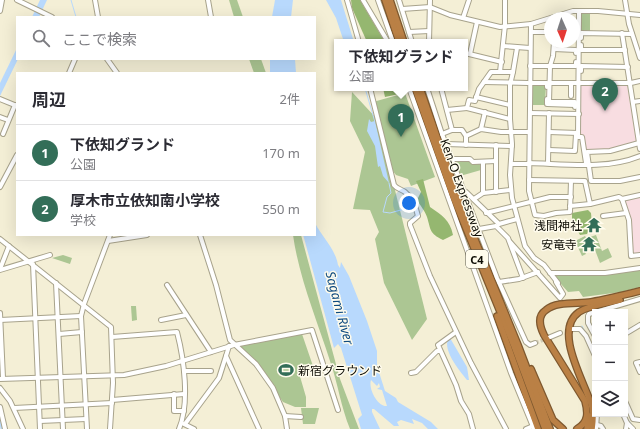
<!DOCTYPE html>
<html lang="ja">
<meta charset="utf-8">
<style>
:root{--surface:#fff;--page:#f7f7f7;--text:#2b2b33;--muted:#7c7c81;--line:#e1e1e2;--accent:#336e58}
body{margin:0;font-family:"Noto Sans","Noto Sans JP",sans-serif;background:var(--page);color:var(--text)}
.controls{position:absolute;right:12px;bottom:12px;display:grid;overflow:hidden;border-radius:0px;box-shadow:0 4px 16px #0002}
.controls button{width:36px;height:36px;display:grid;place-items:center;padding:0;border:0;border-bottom:1px solid var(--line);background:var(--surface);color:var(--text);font:20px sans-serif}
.compass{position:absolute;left:544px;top:12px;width:36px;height:36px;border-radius:50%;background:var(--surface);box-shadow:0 4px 16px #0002;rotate:177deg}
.you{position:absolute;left:409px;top:203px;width:14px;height:14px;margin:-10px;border:3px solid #fff;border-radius:50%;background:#1a73e8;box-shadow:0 0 0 6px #1a73e833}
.badge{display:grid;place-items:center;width:26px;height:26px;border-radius:50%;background:var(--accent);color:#fff;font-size:13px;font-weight:700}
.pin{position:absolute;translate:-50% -33px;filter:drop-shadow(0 1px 2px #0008)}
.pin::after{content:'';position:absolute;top:21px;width:14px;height:12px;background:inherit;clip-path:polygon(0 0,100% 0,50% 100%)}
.popup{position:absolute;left:334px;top:39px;width:134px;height:52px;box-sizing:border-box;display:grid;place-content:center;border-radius:0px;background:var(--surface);filter:drop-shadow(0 1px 3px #0005);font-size:13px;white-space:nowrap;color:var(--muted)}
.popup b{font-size:15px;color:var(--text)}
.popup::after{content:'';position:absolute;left:50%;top:100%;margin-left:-8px;border:8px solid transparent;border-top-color:var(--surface)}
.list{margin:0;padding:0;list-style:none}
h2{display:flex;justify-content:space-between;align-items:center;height:52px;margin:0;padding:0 16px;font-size:17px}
h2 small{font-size:13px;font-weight:400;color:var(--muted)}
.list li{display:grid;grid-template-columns:26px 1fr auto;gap:12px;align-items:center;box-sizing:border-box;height:56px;padding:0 16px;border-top:1px solid var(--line)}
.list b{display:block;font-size:15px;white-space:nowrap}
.list p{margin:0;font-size:13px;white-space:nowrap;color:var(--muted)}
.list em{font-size:13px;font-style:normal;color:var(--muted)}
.icon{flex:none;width:22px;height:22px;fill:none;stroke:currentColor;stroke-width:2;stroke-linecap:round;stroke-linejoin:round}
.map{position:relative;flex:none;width:640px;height:429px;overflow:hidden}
.search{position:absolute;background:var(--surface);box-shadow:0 4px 16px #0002;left:16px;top:16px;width:300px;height:44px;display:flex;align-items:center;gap:10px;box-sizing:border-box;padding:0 14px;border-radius:0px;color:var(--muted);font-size:15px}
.panel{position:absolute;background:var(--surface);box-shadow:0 4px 16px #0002;left:16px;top:72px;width:300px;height:164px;border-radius:0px}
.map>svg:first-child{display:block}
</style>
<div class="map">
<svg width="640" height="429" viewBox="0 0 640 429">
<rect width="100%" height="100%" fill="#f4efd6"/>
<!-- education -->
<g fill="#f8dde1">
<polygon points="627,85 636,141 635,143 612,149 586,150 579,135 579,86"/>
<polygon points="640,196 640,254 632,255 633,244 631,220 624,201"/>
</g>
<!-- green -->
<g fill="#acc693">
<polygon points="229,0 237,0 243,17 234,17"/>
<rect x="580" y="13" width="10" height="19"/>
<polygon points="249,59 261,59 266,73 254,73"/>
<polygon points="533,84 546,84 545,105 532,105"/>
<polygon points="352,92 377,119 373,102 405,93 435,177 411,186 408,179 396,175 389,166 427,319 412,340 384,283 375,239 379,232 370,210 353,209 365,152 350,121"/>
<polygon points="469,160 481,163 481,170 460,176 454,160"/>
<path d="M293,235h8l39,144 19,50h-9c-9,-22 -12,-45 -20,-68 -13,-41 -31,-83 -37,-126z"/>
<polygon points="596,235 602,251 608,248 612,257 600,263 590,237"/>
<polygon points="585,236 587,239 584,241 583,249 586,254 582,256 575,241"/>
<polygon points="63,255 72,258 70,264 52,258"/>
<polygon points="640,269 640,287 621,292 583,297 579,291 568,292 553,275 554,274 602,274"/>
<polygon points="131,306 136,306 137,320 132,321"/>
<polygon points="302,334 314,369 299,373 306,397 306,407 295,407 283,402 254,360 238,346"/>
<polygon points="301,408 319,408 315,424 303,424"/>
</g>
<!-- forest -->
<g fill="#95b770">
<polygon points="351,0 360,0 385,42 367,42 352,8"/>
<polygon points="383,88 394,88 399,94 385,97"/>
<path d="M423,179l7,28c12,8 20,13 23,28l-10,5c-14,-7 -12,-10 -16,-23 -2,-6 -7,-12 -10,-17l4,-8 -5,-11z"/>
<path d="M588,210l3,3c1,8 0,14 -4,21l-7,1 -8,-14v-8z"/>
</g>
<!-- water -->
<g fill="#b8d9fd" fill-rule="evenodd">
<polygon points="40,0 47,0 39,17 32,17"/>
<polygon points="275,0 293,0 291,17 272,17"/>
<polygon points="326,0 341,0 354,42 344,42 336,18"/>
<polygon points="17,48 18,59 0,96 0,83"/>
<polygon points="270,59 295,59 296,73 270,73"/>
<polygon points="369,119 371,122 375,121 389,183 383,176 380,166 378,167 375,146 367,131"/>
<path d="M315,223c7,14 20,25 23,42l2,3 1,-6 8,14 18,45 10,30v15l8,25 11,7 2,4 33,20 7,7h-10l-6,-6 -10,-4 2,5 -13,-4 -4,2 2,4h-5l-20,-17h-2v3l8,17h-19l-3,-10 4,-4 -21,-67 -3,-4 -4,4 -30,-110 -1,-3h12zM371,380l6,6 2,-3 1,4 -3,2 5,1 5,16c-9,1 -19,-17 -16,-26z"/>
<path d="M450,338l17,29 2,13h-2c-8,-10 -24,-29 -19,-41z"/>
</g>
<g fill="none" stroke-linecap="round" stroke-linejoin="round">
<!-- stream -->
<g stroke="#b8d9fd" stroke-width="1">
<polyline points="71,0 76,17"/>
<polyline points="365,88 375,122"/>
<polyline points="389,183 391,193 387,197 383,212 390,213 408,208"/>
<polyline points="479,208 496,223"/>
<polyline points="510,239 560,295"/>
<polyline points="205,258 208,267"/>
<polyline points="582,326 595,351"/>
<polyline points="625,415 632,425"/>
</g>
<!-- river -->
<polyline stroke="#b8d9fd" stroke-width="4.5" points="0,416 3,429"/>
<!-- minor-tunnel -->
<polyline stroke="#d2cdb7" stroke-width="4" stroke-dasharray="4 2" stroke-linecap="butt" points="535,343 548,338"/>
<!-- minor casing -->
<g stroke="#a8a38c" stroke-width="6">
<g id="minor">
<polyline points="17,0 52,17"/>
<polyline points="95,0 98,17"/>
<polyline points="208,0 211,17"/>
<polyline points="347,0 359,42"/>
<polyline points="363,0 388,42"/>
<polyline points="378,0 393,42"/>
<polyline points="399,0 412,42"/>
<polyline points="625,0 629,24 640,58"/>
<polyline points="402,9 430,7 450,15 500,27 531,24"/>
<polyline points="0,11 2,0"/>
<polyline points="579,12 578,137 582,137 586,163"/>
<polyline points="463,18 469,0"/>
<polyline points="409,32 429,31"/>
<polyline points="531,32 550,32"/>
<polyline points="622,33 640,149"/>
<polyline points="581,38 581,33 632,34"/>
<polyline points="429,42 430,0"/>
<polyline points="554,42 553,56 550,66 549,102 575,102 575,107"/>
<polyline points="581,45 581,50 625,50"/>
<polyline points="503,46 530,48"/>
<polyline points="554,49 576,50 576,53"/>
<polyline points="465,53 502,62"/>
<polyline points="470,54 477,22"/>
<polyline points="107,59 117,73"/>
<polyline points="530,66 576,66 576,62"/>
<polyline points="581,71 581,66 628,67"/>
<polyline points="500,72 505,25 505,0"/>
<polyline points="513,72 510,85 510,119 512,144 510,175 512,198 525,246 534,258 544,265 558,283"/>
<polyline points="69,73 75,59"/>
<polyline points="484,82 528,83"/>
<polyline points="532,83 547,83 547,87"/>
<polyline points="549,83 631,83 640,81"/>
<polyline points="571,84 571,96"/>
<path d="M370,88l24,97c3,4 7,4 11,7 8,6 11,15 13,24l-8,7v2l20,51 41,87 35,66"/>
<polyline points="409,88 511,373 534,429"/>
<polyline points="427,88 442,134 497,278 526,342 530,345 535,343"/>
<polyline points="441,88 452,130"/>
<polyline points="476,97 510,105"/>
<polyline points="0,99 17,106"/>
<polyline points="547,99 547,104 575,105"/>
<polyline points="633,102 640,101"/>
<polyline points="447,110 467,108"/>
<polyline points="530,113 579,114"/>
<polyline points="0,117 8,120"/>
<polyline points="510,119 467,108 469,100 475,101 479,89 491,72 513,72 517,48"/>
<polyline points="481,129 485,112"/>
<polyline points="549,132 578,133"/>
<polyline points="3,134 15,105"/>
<polyline points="442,134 452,130 462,130 466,136 466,145"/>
<polyline points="466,136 481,129 501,132 529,132"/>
<polyline points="639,143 610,151 587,152 591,181 620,181 640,177"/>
<polyline points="446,144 512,146"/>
<polyline points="496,145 496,192"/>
<polyline points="549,150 575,151 576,134"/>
<polyline points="452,159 470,159 473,162 496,161"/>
<polyline points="483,162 483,193"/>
<path d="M529,163c36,1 77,7 111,-7"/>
<polyline points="548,163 549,113"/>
<polyline points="511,164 529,164"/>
<polyline points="529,180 585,181 590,204 619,197 622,199 640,195"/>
<polyline points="571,181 570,212 556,213 544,216 535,215 529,191 531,24 573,11 598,11 640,15"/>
<polyline points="0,187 17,155"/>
<polyline points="466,192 499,224 517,219"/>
<polyline points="474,199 483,193 511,190"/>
<polyline points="622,199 629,220 631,256 640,255"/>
<polyline points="570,206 590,204"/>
<polyline points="486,213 550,197 571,197"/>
<polyline points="603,216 626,213"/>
<polyline points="479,229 496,226 508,238 523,278"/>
<polyline points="200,235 216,285 230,340 256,364 273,388 285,416 287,429"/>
<polyline points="0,239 111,327 113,383 110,429"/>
<polyline points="108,241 147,235"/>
<polyline points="510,242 560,298 563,294 556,282"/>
<polyline points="33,264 40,429"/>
<polyline points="0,269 9,246"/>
<polyline points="0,270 50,255"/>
<polyline points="550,273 605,273 640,268"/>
<polyline points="499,282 519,279 538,272"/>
<polyline points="56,283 63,429"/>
<polyline points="167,285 211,352"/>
<polyline points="0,313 3,378"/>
<polyline points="0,320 81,316"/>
<polyline points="161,320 186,315"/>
<polyline points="572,329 580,329 586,336 595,356"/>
<polyline points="456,332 438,345 456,385 461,401 469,414 473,429"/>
<polyline points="59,334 82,332"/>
<polyline points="625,334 640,325"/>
<polyline points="595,336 588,323 588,316 589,314 640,299"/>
<path d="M112,337l65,-5c7,27 13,71 2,97"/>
<polyline points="548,338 560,333"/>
<polyline points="229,346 226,356 259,429"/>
<polyline points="640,362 636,363 640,372"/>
<polyline points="184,371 211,371"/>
<polyline points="411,373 416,372 437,351 440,351"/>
<polyline points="0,379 124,375 166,366 234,345 312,330 338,410"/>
<polyline points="0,388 10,401 23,429"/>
<polyline points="174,394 174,411 184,411"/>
<polyline points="112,400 184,394"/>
<polyline points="595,400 595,404"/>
<polyline points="625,401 633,419 640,420"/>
<polyline points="0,407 5,429"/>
<polyline points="14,408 112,403"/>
<polyline points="623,414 627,423 626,429"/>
<polyline points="285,416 301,417"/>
<polyline points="40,421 86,419"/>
<polyline points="627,423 633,429"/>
<polyline points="184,424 194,429"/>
<polyline points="185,424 219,378 226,356"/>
<polyline points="597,425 601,426 603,429"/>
<polyline points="87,429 81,316 84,304 110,235"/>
<polyline points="526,429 533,426"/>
<polyline points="596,429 597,414"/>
</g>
</g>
<!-- highway casing -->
<g stroke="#7e582f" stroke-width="8">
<g id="highway">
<polyline points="385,0 399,42"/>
<polyline points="390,0 404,42"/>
<polyline points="415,88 454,199 514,346 545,429"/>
<polyline points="420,88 458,198 518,345 550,429"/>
<polyline points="497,316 538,429"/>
<polyline points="531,369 553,420 563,429"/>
<path d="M577,429c12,-7 11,-17 8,-28l-41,-66c-4,-8 -7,-19 2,-25 10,-9 32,-6 45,-8 17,-3 33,-7 49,-11"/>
<polyline points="587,429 589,416"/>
<path d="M592,429c1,-7 2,-14 0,-22 -6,-23 -40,-76 -13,-95 11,-7 28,-9 41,-12"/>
</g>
</g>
<!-- minor -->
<use href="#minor" stroke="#fff" stroke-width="4"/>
<!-- highway -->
<use href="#highway" stroke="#ba8045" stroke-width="5.5"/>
</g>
<!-- icons -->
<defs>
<g id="temple-bare" transform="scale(1.2)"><path d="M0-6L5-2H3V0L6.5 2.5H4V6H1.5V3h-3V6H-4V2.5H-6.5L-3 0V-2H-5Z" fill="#336e58" stroke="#fffced" stroke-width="2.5" paint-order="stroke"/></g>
<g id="stadium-bare" transform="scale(1.2)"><path d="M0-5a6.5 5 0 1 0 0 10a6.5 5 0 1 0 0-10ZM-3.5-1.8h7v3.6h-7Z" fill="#336e58" stroke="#fffced" stroke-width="2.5" paint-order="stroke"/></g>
</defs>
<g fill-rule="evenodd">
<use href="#temple-bare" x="594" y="225"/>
<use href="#temple-bare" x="589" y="244"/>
<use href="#stadium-bare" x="286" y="370"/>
</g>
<g text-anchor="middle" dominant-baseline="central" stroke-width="3" stroke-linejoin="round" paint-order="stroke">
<!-- shield labels -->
<rect fill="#fffced" stroke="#56554b" stroke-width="1" x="466" y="250" width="22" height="18" rx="3"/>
<g font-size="11" font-weight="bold" fill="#0e0d05">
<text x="477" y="259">C4</text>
</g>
<!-- street labels -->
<g font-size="12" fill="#0e0d05" stroke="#fffced">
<text transform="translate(462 188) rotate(70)">Ken-O Expressway</text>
</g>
<!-- poi labels -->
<g font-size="12" fill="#0e0d05" stroke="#fffced" text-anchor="end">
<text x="582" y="225">浅間神社</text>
<text x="577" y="244">安竜寺</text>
<text x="298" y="370" text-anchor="start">新宿グラウンド</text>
</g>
<!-- water labels -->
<g font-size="13" font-style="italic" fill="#0f4b80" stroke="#fffced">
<text transform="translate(340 308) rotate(75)">Sagami River</text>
</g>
</g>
</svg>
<div class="controls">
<button>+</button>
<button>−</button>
<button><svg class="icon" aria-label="layers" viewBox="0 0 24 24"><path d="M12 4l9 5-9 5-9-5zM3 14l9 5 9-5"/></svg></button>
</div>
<svg class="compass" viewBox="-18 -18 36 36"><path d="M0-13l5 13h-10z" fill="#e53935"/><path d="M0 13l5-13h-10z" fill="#7c7c81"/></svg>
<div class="you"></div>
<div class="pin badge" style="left:401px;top:137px">1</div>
<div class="popup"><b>下依知グランド</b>公園</div>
<div class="pin badge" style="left:605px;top:111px">2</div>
<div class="search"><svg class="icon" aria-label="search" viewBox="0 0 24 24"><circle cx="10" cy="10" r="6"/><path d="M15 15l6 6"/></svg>ここで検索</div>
<section class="panel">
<h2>周辺<small>2件</small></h2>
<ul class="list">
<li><span class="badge">1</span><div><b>下依知グランド</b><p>公園</p></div><em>170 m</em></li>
<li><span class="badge">2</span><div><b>厚木市立依知南小学校</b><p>学校</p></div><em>550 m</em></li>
</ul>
</section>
</div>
